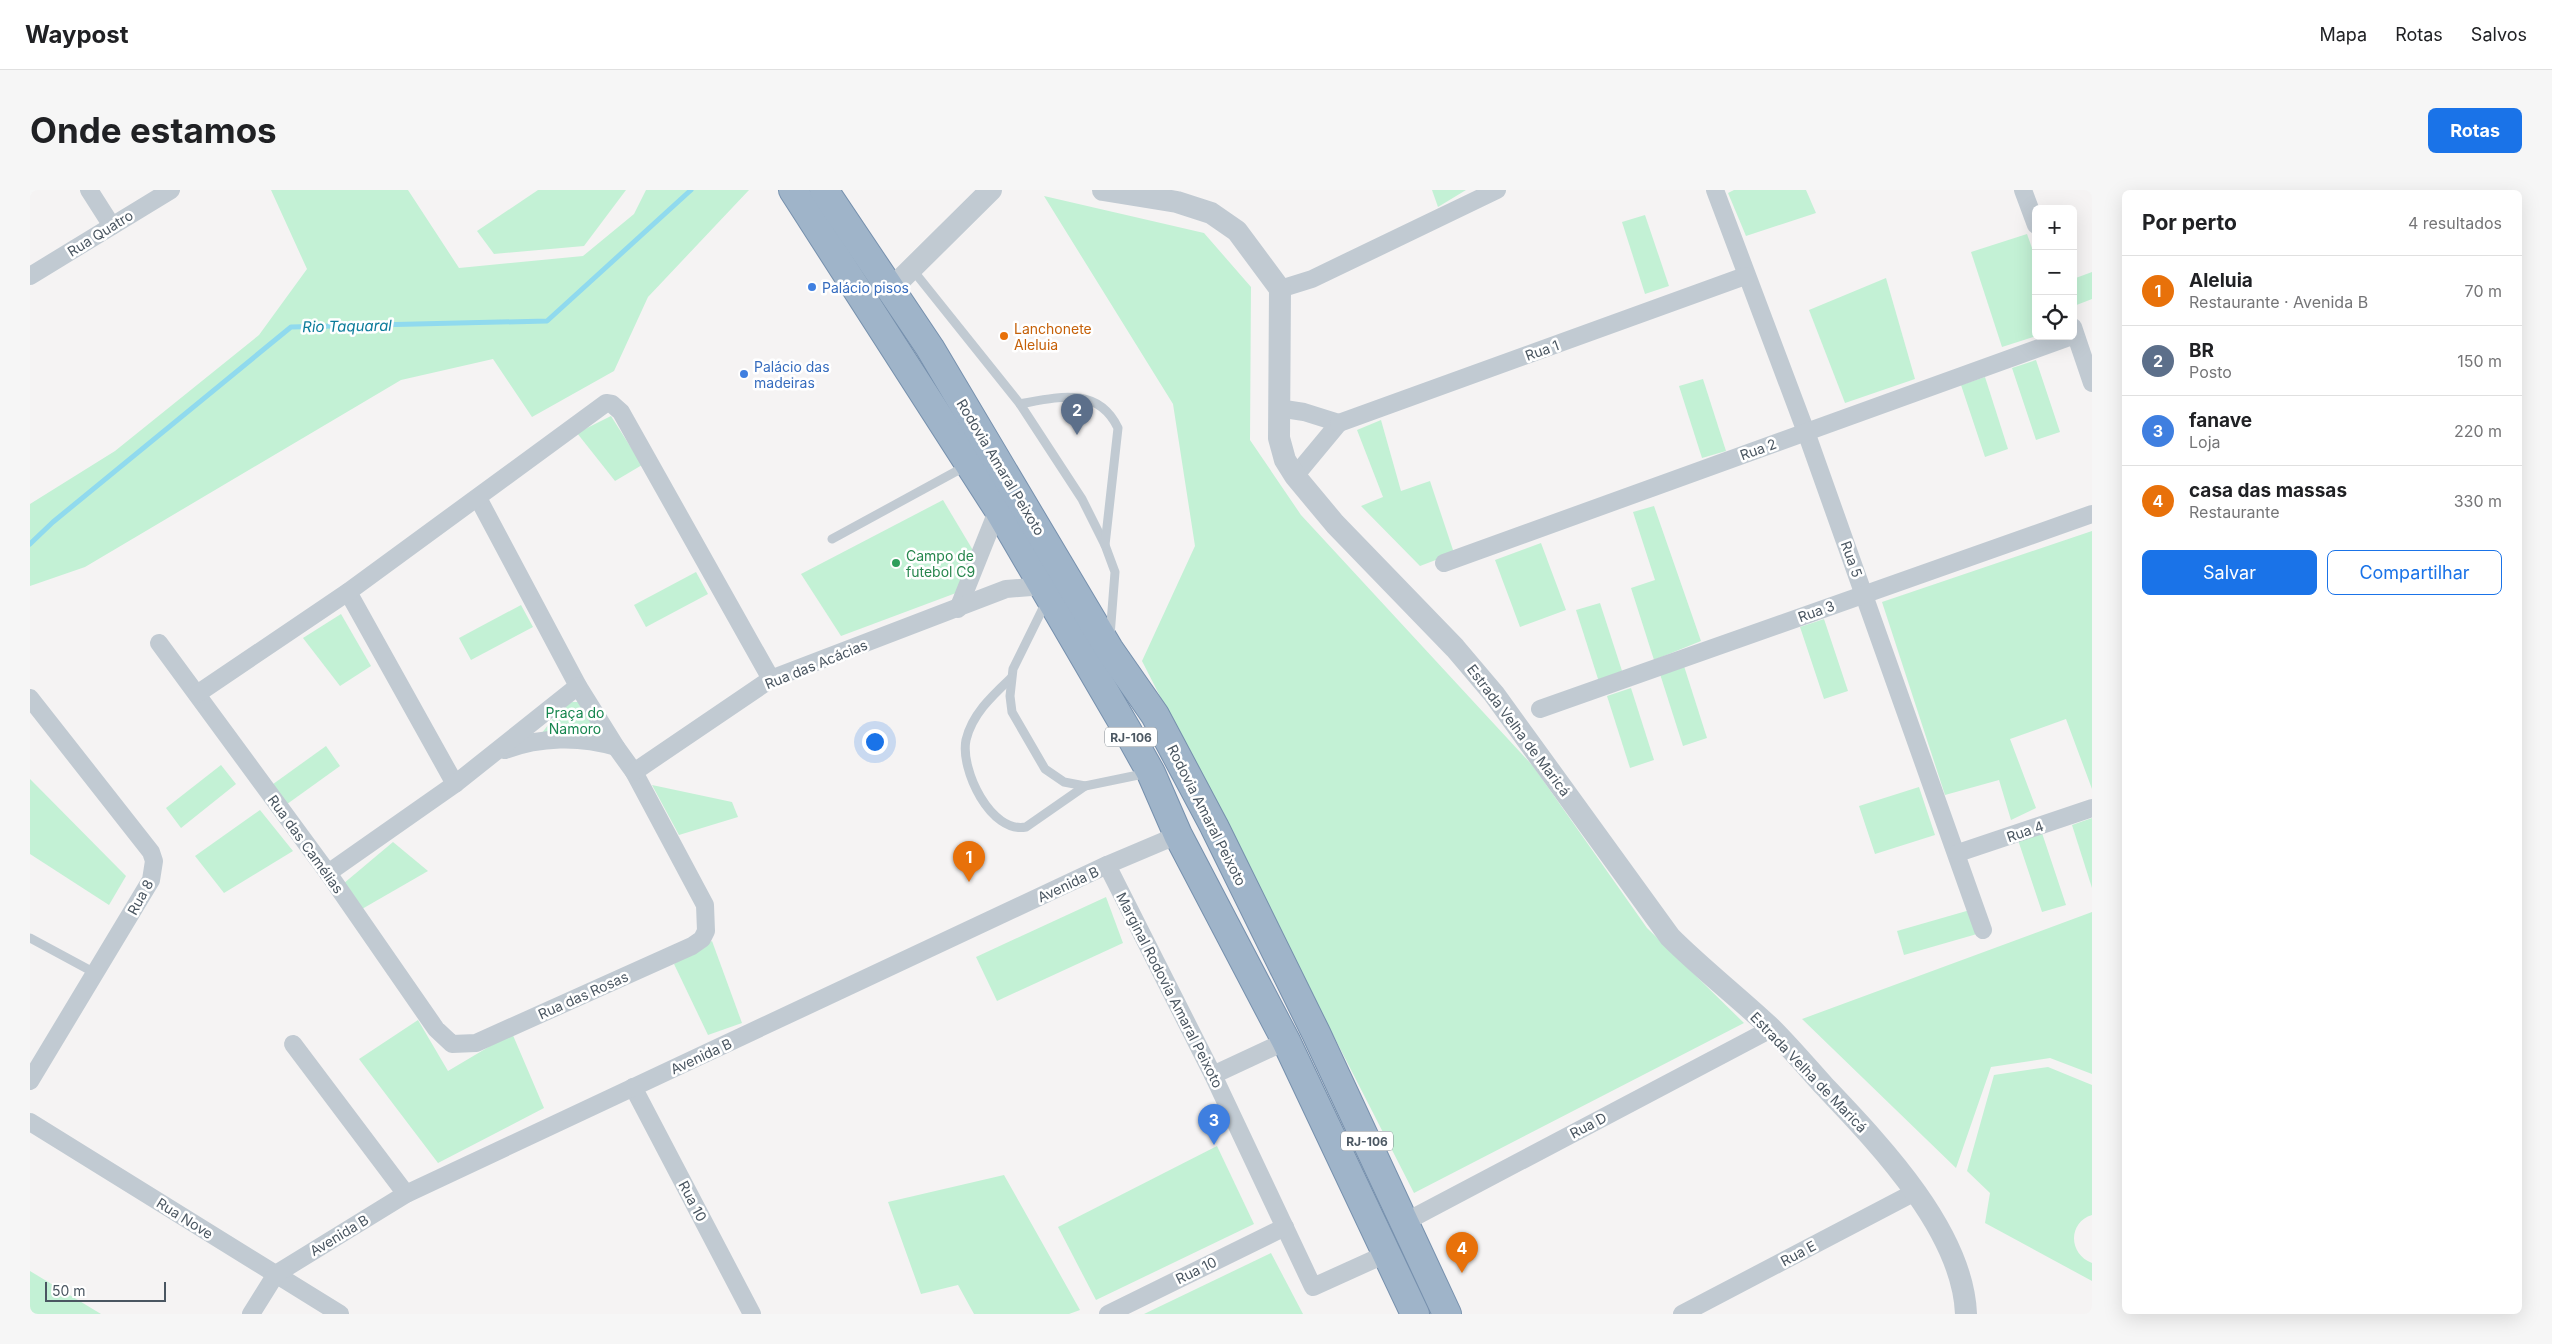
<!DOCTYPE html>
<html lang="pt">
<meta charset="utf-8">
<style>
:root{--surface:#fff;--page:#f6f6f6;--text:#202124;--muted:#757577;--line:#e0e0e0;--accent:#1a73e8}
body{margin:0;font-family:Inter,sans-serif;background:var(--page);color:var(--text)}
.controls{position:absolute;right:15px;top:15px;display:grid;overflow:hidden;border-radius:8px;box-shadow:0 5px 20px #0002}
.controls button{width:45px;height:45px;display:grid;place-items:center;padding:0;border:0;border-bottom:1px solid var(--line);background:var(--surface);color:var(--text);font:25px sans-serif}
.scale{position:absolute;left:15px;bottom:12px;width:121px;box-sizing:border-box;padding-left:5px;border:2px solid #4a5661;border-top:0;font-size:14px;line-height:18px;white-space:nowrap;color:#4a5661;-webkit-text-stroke:4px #fff;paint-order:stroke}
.you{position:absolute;left:844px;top:551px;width:18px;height:18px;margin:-12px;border:4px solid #fff;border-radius:50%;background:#1a73e8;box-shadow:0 0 0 8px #1a73e833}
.badge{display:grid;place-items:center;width:32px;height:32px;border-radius:50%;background:var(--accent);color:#fff;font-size:16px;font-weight:700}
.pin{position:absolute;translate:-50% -41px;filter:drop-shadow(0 1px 2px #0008)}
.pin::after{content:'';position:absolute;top:26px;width:18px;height:15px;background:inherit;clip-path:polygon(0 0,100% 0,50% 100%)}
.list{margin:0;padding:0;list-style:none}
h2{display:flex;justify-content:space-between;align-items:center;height:65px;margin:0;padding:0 20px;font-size:21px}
h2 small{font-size:16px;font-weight:400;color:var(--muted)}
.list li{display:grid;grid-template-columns:32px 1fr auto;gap:15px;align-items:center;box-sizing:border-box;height:70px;padding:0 20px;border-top:1px solid var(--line)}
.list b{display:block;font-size:19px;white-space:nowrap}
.list p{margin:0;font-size:16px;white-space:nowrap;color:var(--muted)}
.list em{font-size:16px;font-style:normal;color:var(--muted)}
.actions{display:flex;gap:10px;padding:15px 20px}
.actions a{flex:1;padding:11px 0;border:1px solid var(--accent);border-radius:8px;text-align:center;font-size:18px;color:var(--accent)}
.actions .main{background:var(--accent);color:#fff}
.icon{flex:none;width:28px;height:28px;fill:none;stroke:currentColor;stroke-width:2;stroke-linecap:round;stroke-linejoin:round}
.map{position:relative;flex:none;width:2062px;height:1124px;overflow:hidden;border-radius:8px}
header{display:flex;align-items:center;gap:30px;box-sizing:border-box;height:70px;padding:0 25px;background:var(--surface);border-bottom:1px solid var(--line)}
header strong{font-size:24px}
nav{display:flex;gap:28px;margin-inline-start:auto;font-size:18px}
.intro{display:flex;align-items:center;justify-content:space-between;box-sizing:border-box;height:120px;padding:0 30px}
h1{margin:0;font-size:35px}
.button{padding:12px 22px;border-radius:8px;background:var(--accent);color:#fff;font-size:18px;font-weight:700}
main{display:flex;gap:30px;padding:0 30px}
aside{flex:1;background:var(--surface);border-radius:8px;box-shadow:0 5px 20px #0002}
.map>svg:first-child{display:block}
</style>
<header>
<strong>Waypost</strong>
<nav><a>Mapa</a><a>Rotas</a><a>Salvos</a></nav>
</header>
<div class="intro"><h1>Onde estamos</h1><a class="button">Rotas</a></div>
<main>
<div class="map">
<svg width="2062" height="1124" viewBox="0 0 2062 1124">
<rect width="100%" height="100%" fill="#f5f3f3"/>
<!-- green -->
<g fill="#c3f1d5">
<polygon points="241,0 378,0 429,78 553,66 604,24 616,0 719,0 618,107 584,181 502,227 463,169 371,190 55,377 0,396 0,314 85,261 229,145 277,79"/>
<polygon points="508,0 596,0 554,56 464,64 447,41"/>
<polygon points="1402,0 1436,0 1408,17"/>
<polygon points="1704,0 1776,0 1786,23 1716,46 1698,3"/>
<polygon points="1014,6 1174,43 1221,97 1220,250 1271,325 1503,576 1617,738 1714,833 1384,1003 1112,471 1165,356 1143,214"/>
<polygon points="1615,25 1639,96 1615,104 1592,32"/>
<polygon points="1997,44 2006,69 2006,146 1972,157 1941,62"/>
<polygon points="2062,82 2062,109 2044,116 2043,89"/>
<polygon points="1856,88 1885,189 1815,213 1779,120"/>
<polygon points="2006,170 2030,242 2006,250 1982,178"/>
<polygon points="1955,187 1978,259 1955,267 1931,195"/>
<polygon points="1673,189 1696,261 1672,268 1649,196"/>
<polygon points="581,226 612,275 585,291 547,243"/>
<polygon points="1351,230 1371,301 1400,291 1424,363 1390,376 1331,316 1353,307 1327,240"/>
<polygon points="913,310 944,362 926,403 811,446 771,384"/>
<polygon points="1624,316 1671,451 1624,470 1601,398 1625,390 1603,322"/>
<polygon points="2062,341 2062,599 2036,529 1980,549 2006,618 1981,630 1969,590 1915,605 1852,412"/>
<polygon points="1511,353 1536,420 1490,437 1465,370"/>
<polygon points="666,382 678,404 616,437 604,415"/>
<polygon points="1570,413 1593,484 1569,492 1546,420"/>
<polygon points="491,415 503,437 441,470 429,448"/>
<polygon points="311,424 341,476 310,496 273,448"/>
<polygon points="1794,429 1818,501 1794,509 1770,437"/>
<polygon points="1654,476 1677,548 1653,556 1630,484"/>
<polygon points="1601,498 1624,570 1600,578 1577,506"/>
<polygon points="541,512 551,512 571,546 509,547 524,527"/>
<polygon points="296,556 310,576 253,617 239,597"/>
<polygon points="191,575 206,594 151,638 136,618"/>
<polygon points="0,589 96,686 79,715 0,664"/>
<polygon points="622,595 702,612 708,627 649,645"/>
<polygon points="1889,597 1905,645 1845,664 1829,616"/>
<polygon points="230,620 263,661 194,703 165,666"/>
<polygon points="2062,628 2062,698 2042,635"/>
<polygon points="2012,643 2036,715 2012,722 1988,650"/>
<polygon points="363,652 398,681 332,719 313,694"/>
<polygon points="1076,707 1093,753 967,811 946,767"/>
<polygon points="1940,720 1947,744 1874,765 1867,741"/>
<polygon points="2062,722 2062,884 2020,868 1961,877 1926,978 1772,829"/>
<polygon points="682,751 712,833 678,845 644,774"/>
<polygon points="388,830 418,881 482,843 514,918 408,973 329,869"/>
<path d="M2018,877l44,18v130c-24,7 -24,39 0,48v18l-107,-58 5,-30 -23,-22 27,-96z"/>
<polygon points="1187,956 1224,1034 1066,1110 1028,1037"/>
<polygon points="974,985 1050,1120 1039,1124 944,1124 928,1095 891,1104 858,1012"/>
<polygon points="1241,1063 1273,1124 1114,1124"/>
<polygon points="0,1081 71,1124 0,1124"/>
</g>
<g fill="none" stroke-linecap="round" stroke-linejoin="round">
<!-- stream -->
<polyline stroke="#90daee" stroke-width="5" points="0,354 23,332 261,137 517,131 661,0"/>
<!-- trunk casing -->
<g stroke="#7690ad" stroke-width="30">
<g id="trunk">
<polyline points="763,0 968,319 1097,540 1121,583 1148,645 1256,851 1385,1124"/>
<polyline points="794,0 900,158 1079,459 1125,525 1184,636 1286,843 1417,1124"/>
</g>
</g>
<!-- service -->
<g stroke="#c1cad2" stroke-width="9">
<polyline points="882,79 990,214 1052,309 1075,355 1085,382 1080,446"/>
<path d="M990,214c38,-7 78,-18 98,24l-13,117"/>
<polyline points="802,349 936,276"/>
<polyline points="1016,412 983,479 980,506 982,522 1015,579 1034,592 1055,596 1118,583"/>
<path d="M981,488c-18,17 -39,36 -45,62 -6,30 25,94 60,87l59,-41"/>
<polyline points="0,748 65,783"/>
</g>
<!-- minor -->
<g stroke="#c1cad2" stroke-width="18">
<polyline points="59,0 82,36"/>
<polyline points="1685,0 1776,242 1953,740"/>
<polyline points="1993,0 2006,35"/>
<polyline points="0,86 141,0"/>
<polyline points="1250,99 1282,89 1467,0"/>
<polyline points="2043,137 2062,193"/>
<polyline points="1248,218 1274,222 1309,233 1265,286"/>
<polyline points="1309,233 1715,86"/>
<polyline points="1414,373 2042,146"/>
<polyline points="318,402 425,594"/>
<polyline points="928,419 968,319"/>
<polyline points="129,453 298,683 406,839 422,854 446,853 662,756 672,749 676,741 675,715 604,582 586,557 548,496 448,308"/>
<polyline points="167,504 318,402 576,213 582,214 591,222 741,489"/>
<polyline points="0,508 121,662 124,671 121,690 0,891"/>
<polyline points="1510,519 2062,324"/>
<path d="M475,560c35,-13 75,-14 111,-3"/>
<polyline points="604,582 741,489 976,399 1014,396"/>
<polyline points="1928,663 2062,618"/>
<polyline points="1077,675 1183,885 1283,1097 1356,1064"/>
<polyline points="298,683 425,594 548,496"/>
<polyline points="263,854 376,1004"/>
<polyline points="1183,885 1256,851"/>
<polyline points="603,897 722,1124"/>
<polyline points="0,932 310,1124"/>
<polyline points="1375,1032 1741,839"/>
<polyline points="221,1124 246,1084 376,1004 1077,675 1148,645"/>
<polyline points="1078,1124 1255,1037"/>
<polyline points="1652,1124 1885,1002"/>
</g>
<!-- tertiary -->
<g stroke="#c1cad2" stroke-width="22">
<path d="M1073,0l74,12 34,11 26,18 43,58 -1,149 6,22 10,16 40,48 120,124 39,46 176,243c32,32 68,60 101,91 19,19 36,39 54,59 54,57 138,144 141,227"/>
<polyline points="861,99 961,0"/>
</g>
<!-- trunk -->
<use href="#trunk" stroke="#9fb4c9" stroke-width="28"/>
</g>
<!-- markers -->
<g fill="#3f7fe0" stroke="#fff" stroke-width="2">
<circle cx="782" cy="97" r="5"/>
<circle cx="714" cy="184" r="5"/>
</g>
<circle fill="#e8710a" stroke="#fff" stroke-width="2" cx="974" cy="146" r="5"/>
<circle fill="#2e9e5b" stroke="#fff" stroke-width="2" cx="866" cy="373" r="5"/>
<g text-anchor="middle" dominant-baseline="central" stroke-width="5" stroke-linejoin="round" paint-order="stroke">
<!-- shield labels -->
<g fill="#fff" stroke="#808990" stroke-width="1">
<rect x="1075" y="537.5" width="52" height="19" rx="4"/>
<rect x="1311" y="941.5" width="52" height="19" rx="4"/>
</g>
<g font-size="12" font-weight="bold" fill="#4a5661">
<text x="1101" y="547">RJ-106</text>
<text x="1337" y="951">RJ-106</text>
</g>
<!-- street labels -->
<g font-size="14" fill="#4a5661" stroke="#fff">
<text transform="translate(70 43) rotate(-32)">Rua Quatro</text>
<text transform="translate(1512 160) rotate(-20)">Rua 1</text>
<text transform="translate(1728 259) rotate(-20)">Rua 2</text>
<text transform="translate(971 277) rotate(59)">Rodovia Amaral Peixoto</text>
<text transform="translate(1822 369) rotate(70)">Rua 5</text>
<text transform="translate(1786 421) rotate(-20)">Rua 3</text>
<text transform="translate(786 474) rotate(-22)">Rua das Acácias</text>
<text transform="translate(1489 540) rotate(53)">Estrada Velha de Maricá</text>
<text transform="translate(1177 625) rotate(63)">Rodovia Amaral Peixoto</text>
<text transform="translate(1995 641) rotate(-19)">Rua 4</text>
<text transform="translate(276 654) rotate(54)">Rua das Camélias</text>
<text transform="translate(1038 694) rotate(-25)">Avenida B</text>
<text transform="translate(110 707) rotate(-61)">Rua 8</text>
<text transform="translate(1140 800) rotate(63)">Marginal Rodovia Amaral Peixoto</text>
<text transform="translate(553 805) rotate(-24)">Rua das Rosas</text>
<text transform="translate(671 866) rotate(-25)">Avenida B</text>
<text transform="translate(1779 882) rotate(46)">Estrada Velha de Maricá</text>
<text transform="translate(1558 935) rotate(-28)">Rua D</text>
<text transform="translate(663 1011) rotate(62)">Rua 10</text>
<text transform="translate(155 1028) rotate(32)">Rua Nove</text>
<text transform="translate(309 1045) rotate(-31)">Avenida B</text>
<text transform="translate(1768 1063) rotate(-28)">Rua E</text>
<text transform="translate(1166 1080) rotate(-26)">Rua 10</text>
</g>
<!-- shop labels -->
<g font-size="14" fill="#366cbe" stroke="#fff" text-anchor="start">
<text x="792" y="97">Palácio pisos</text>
<text x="724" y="176">Palácio das<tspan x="724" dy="16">madeiras</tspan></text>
</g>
<!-- food labels -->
<g font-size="14" fill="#c56008" stroke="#fff" text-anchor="start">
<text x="984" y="138">Lanchonete<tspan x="984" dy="16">Aleluia</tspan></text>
</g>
<!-- leisure labels -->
<g font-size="14" fill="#27864d" stroke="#fff" text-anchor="start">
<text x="876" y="365">Campo de<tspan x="876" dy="16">futebol C9</tspan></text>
</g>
<!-- park labels -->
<g font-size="14" fill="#17864f" stroke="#fff">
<text x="545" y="522">Praça do<tspan x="545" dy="16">Namoro</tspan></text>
</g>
<!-- water labels -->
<g font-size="15" font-style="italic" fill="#0c7c9b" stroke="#fff">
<text transform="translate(317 136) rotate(-1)">Rio Taquaral</text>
</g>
</g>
</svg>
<div class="controls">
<button>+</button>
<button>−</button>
<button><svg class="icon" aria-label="locate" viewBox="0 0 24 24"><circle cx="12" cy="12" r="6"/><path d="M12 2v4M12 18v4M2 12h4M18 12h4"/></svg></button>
</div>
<div class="scale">50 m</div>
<div class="you"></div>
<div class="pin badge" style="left:939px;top:692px;background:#e8710a">1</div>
<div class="pin badge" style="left:1047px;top:245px;background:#5c6f8a">2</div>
<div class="pin badge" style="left:1184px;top:955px;background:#3f7fe0">3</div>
<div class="pin badge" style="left:1432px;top:1083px;background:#e8710a">4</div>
</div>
<aside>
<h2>Por perto<small>4 resultados</small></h2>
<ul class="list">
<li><span class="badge" style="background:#e8710a">1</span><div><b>Aleluia</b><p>Restaurante · Avenida B</p></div><em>70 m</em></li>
<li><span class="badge" style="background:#5c6f8a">2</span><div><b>BR</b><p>Posto</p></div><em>150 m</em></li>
<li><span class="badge" style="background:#3f7fe0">3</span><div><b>fanave</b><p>Loja</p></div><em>220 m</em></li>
<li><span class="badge" style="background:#e8710a">4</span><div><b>casa das massas</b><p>Restaurante</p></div><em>330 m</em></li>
</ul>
<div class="actions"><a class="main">Salvar</a><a>Compartilhar</a></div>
</aside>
</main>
